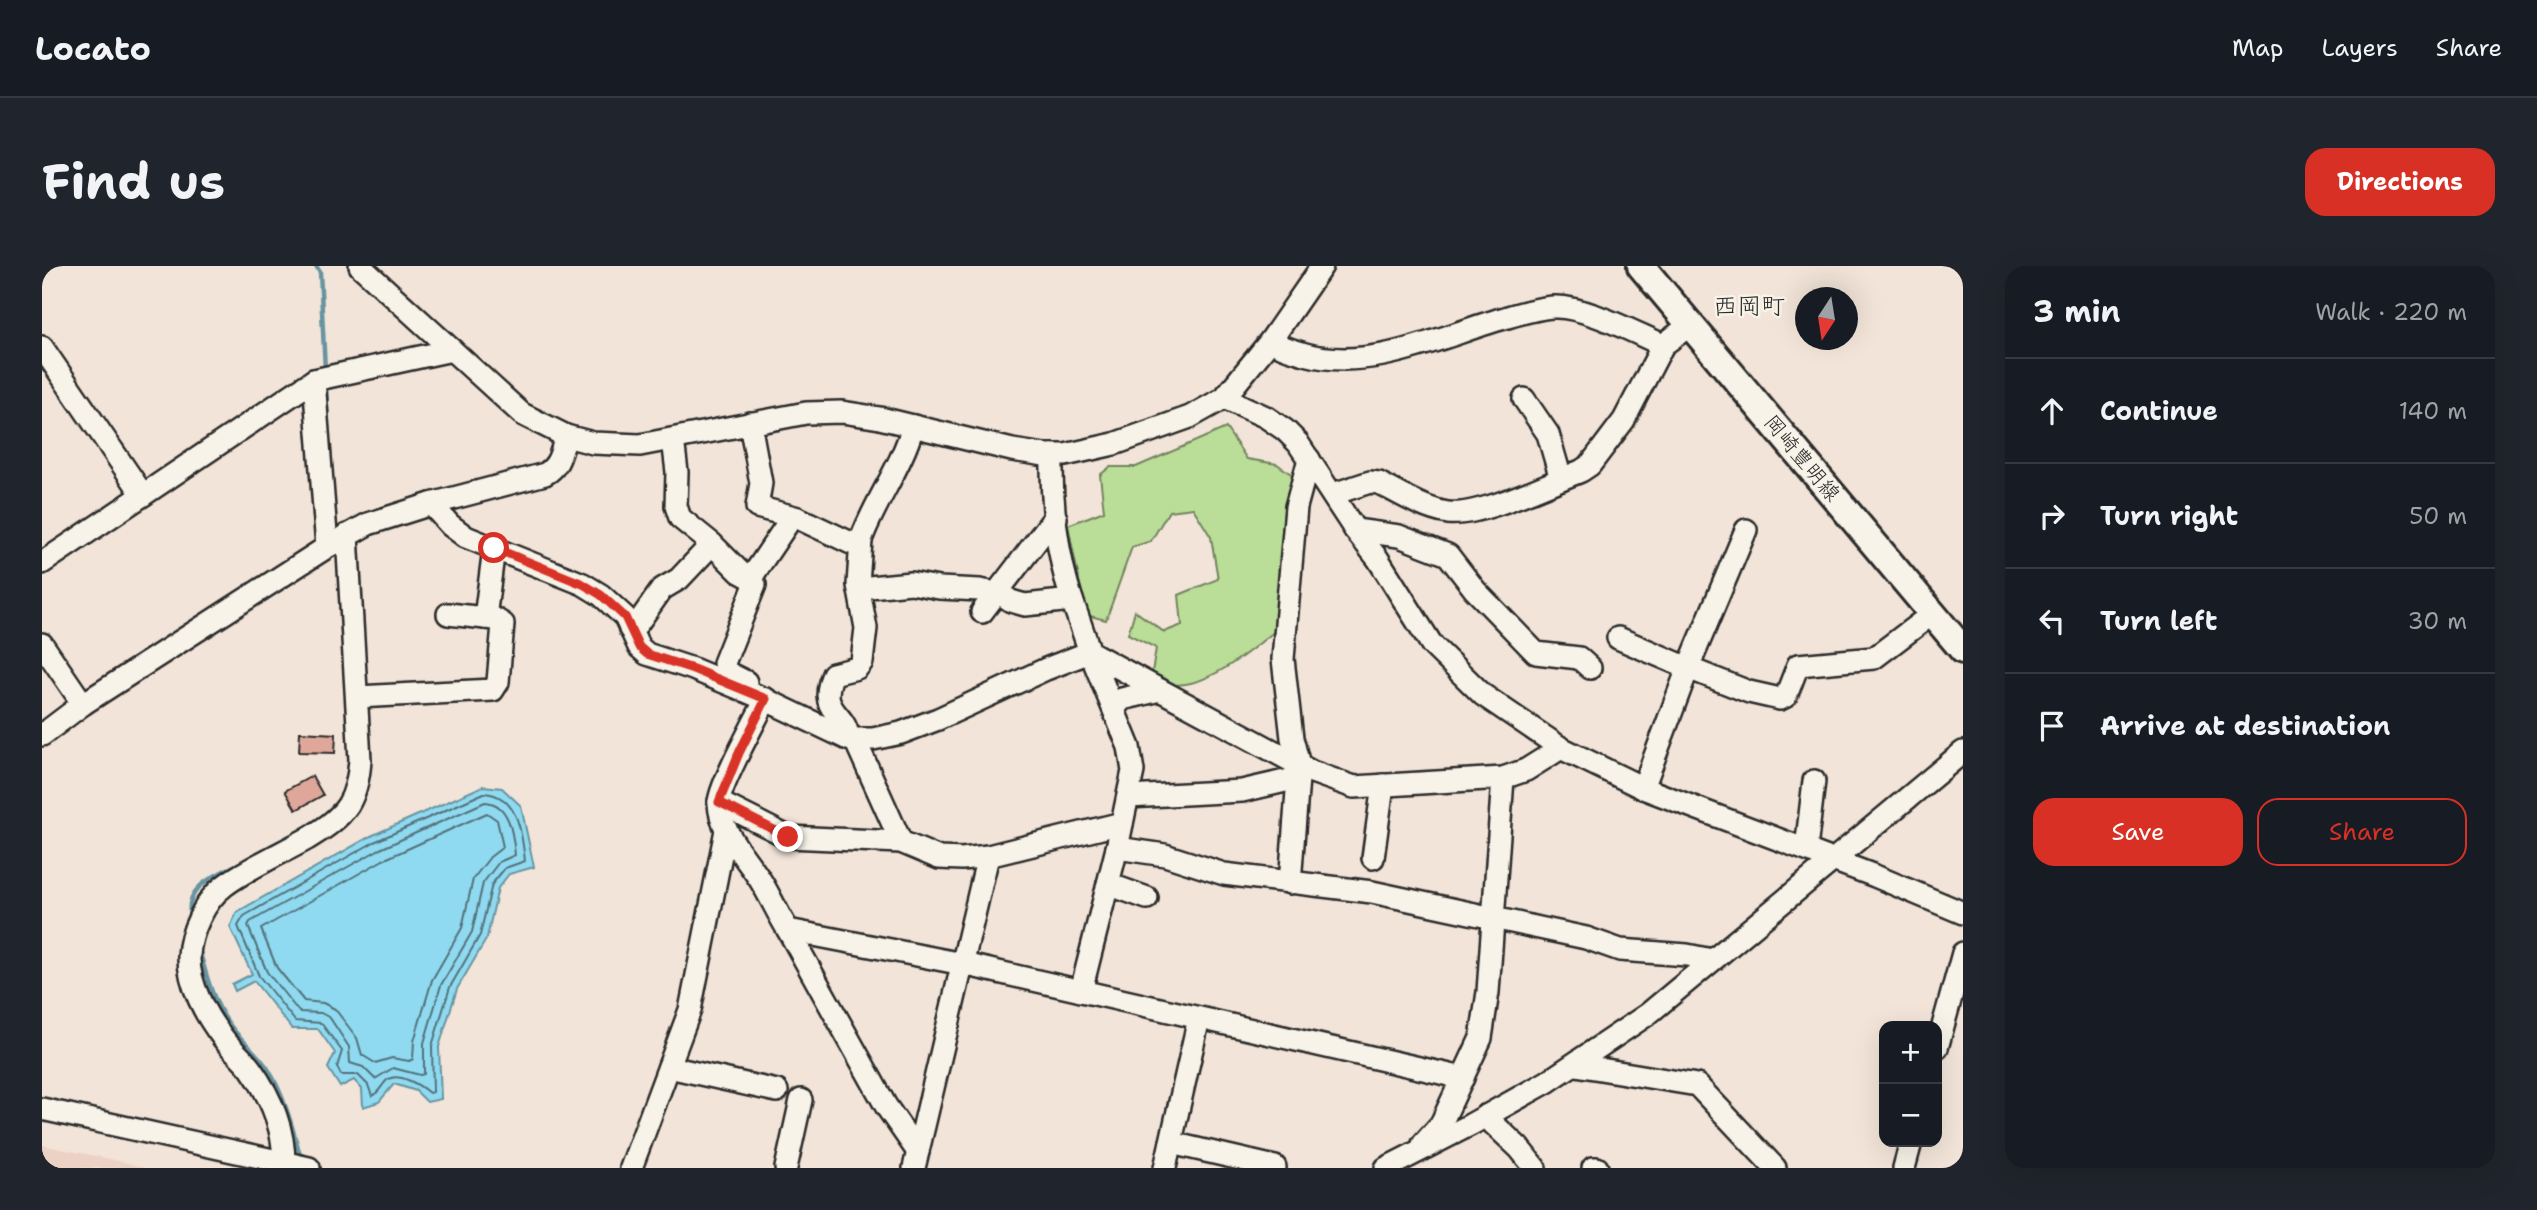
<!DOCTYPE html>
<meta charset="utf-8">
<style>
:root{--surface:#171b24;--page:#20242c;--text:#f1f3f6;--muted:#9ea1a6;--line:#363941;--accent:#d93025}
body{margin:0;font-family:"Shantell Sans","Klee One",sans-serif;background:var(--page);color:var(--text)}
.controls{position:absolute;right:21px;bottom:21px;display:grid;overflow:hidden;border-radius:14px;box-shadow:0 7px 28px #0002}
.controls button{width:63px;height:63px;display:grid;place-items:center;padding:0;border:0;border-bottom:2px solid var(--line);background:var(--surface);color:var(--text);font:35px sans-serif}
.compass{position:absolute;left:1753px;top:21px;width:63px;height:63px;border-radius:50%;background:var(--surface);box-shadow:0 7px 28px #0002;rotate:192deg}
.stop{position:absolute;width:21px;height:21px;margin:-16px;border:5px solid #d93025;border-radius:50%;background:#fff}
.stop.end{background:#d93025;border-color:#fff;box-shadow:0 2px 7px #0008}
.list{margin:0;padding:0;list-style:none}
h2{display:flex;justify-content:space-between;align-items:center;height:91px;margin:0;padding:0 28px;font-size:30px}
h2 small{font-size:23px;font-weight:400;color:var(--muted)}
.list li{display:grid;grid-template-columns:46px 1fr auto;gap:21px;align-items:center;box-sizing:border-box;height:105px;padding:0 28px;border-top:2px solid var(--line)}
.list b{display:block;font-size:26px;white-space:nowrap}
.list em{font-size:23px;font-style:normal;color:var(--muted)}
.actions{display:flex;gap:14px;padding:21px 28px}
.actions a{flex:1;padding:16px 0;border:2px solid var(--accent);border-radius:21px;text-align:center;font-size:24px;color:var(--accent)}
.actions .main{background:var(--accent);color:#fff}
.icon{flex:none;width:38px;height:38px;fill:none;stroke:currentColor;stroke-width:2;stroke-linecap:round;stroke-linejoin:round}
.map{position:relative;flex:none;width:1921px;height:902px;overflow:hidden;border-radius:21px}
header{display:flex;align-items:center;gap:42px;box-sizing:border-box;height:98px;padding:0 35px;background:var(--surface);border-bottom:2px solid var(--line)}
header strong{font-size:33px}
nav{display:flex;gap:38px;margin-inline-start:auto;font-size:24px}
.intro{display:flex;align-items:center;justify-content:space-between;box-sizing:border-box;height:168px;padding:0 42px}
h1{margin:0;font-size:49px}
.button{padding:18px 32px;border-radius:21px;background:var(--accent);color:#fff;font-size:24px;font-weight:700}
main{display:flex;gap:42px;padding:0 42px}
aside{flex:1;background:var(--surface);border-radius:21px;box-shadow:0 7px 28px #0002}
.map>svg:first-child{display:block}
</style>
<header>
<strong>Locato</strong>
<nav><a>Map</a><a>Layers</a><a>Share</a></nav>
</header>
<div class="intro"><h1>Find us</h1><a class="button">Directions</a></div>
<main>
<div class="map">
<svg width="1921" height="902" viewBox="0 0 1921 902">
<rect width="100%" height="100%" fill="#f2e4d8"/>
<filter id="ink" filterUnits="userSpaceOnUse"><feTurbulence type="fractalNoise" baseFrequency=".0143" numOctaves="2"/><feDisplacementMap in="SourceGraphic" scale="14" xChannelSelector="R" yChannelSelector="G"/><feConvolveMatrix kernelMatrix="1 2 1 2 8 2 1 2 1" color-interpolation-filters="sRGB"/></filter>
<g filter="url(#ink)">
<!-- built -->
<polygon fill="#ecd2c5" points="0,879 82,896 102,902 0,902"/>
<!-- green -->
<path fill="#badd97" stroke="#728461" stroke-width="2" d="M1184,162l21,31 30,5 21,15 -19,149c-33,25 -84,74 -128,51l5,-31 -28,-14 7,-23 29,21 18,-7 -3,-30 39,-16 -7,-42 -18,-29 -24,3 -18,30 -19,6 -26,73 -20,-5 -18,-90 36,-14 -4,-36 10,-8h26z"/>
<!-- water -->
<polygon fill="#8fdaf0" stroke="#6794a1" stroke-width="2" points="441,520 460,522 479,540 492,601 467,608 456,622 445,672 415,723 397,781 399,833 385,836 374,825 352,818 337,836 321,841 320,823 312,814 298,821 286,802 293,787 276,763 250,763 212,715 193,725 190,718 210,708 188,661 195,646 329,570"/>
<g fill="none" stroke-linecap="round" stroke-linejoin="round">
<!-- shore -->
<g stroke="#53717a" stroke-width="2">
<path d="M442,527c34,2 38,40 41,68l-20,7 -13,16 -12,51 -30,52 -18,59 1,46 -4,1c-8,-7 -31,-22 -42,-13 -6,6 -8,13 -15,16l-4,-11 -10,-10h-17l-4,-8 5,-16 -21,-28 -26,-2 -36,-45 -21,-50 6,-10 130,-74z"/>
<path d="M443,536c25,1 28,33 30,53l-16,7 -16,21 -11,49 -31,53 -17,58v31l-4,1 -27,-7 -18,11 -12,-12 -13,-4 -1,-16 -19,-29 -9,-5 -22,-1 -32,-40 -19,-46 2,-4 128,-72z"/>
<polygon points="445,547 455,554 461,581 448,591 431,613 420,662 390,714 372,775 371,793 367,795 350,792 333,797 320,789 315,772 293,743 281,737 262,735 235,702 219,663 341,594"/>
</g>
<!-- stream -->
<g stroke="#6794a1" stroke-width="4.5">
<polyline points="274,0 278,6 283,104"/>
<polyline points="284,119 286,163"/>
<polyline points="229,580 270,558"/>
<path d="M149,651c-9,-31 30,-44 51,-55"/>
<path d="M157,683c7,26 14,53 30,75 11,16 28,28 39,45 16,26 24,57 32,86"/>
</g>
</g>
<!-- building -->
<g fill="#dfa799" stroke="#2b2b2b" stroke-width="2">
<polygon points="258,466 294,468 293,487 257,486"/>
<polygon points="270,510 281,529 254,544 243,525"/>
</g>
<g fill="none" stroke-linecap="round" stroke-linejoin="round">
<!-- minor casing -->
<g stroke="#2b2b2b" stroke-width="26">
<g id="minor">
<polyline points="318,0 480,148 524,170 551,177 598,179 764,147 800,146 838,152 970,184 1003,189 1023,189 1072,178 1148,151 1182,132 1229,74 1280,0"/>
<path d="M1229,74c10,8 22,10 34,14 66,18 134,-17 196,-35 17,-5 35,-11 52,-12 30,-2 82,26 110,38"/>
<polyline points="0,81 101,229"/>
<polyline points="272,114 285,281"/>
<polyline points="1182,132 1224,151 1243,164 1256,177 1313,264 1336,293 1390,379 1441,429 1519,482 1601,522 1833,610 1921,647"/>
<polyline points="1482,133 1506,168 1519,213"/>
<path d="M708,157l11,60 -4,24 41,11 53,25 10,-3c14,-39 41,-74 52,-114"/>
<polyline points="631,173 635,206 634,240 638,252 669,277 698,306 709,312 750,251"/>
<path d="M1291,228l37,-12 9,1c21,11 45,26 69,30 32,4 101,-30 133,-42l9,-6 34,-45 39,-75 27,-20"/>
<polyline points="389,238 408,259 424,271 541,318 559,329 583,351 597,381 605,388 651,403 718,431 806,473 831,473 859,467 896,453 1004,403 1048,386 1087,481 1091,505 1075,582 1039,725"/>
<polyline points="1313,264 1357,270 1406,289 1433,324 1494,387 1537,392 1548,402"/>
<polyline points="1704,264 1646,402 1707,426 1738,433 1744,430 1756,399 1832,392 1890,348"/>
<polyline points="0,297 272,114 410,84"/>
<path d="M817,322l52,-5 28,5 41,2 21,4 10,7 14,4 47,-5c-15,-45 -21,-98 -20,-145"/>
<polyline points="1030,334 1048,386 1118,424"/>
<polyline points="940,346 1009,256 1014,252"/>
<polyline points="443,352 452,282"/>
<polyline points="588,363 596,357 620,323 637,313 670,278"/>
<polyline points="1576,372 1646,402 1601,522"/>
<polyline points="0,378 41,438"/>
<polyline points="704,416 684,406 682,397 713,319 709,312"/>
<polyline points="315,431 451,424 456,416 461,358 453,353 406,348"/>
<path d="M724,433c-9,19 -47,87 -47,104 1,30 28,55 43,80 9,15 16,31 26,47l175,34 500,114"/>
<polyline points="1072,443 1080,433 1118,424 1270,506 1312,521 1461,512 1484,504 1519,482"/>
<path d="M0,469l41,-31 244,-157 41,-23 63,-20 114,-30c15,-8 16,-23 21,-38"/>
<path d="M806,473c0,-27 -32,-25 -15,-65l24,-6 5,-6 4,-34 -8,-43 3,-45"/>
<polyline points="813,474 859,576"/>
<polyline points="1086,531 1200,525 1256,512"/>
<polyline points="677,536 746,571 859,576 897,592 920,593 946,590 1080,557"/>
<polyline points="1075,582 1123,589 1182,608 1330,626 1544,672 1578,684 1645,689 1670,694"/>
<polyline points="1764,583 1772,515"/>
<polyline points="1331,592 1341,519"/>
<polyline points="1248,617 1257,499 1250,472 1241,393 1254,241 1267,193"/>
<polyline points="1066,618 1105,632"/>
<polyline points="746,664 844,840 876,886"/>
<polyline points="1895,782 1921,687"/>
<polyline points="1534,799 1655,819 1733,902"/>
<polyline points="627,801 735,825"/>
<polyline points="0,843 267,902"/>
<polyline points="1443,850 1477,882 1493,902"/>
<polyline points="1129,877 1233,901"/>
<polyline points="1381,878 1399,858 1439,772 1446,726 1461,512"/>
<path d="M242,897c0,-34 -13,-66 -33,-94 -8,-11 -20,-20 -28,-31 -17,-22 -35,-54 -34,-82 1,-24 16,-56 35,-70 22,-17 58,-33 83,-47 15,-9 31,-19 41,-34 8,-13 11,-30 12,-45l-13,-225"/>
<polyline points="589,902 648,744 684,564"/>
<polyline points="744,902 759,834"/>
<polyline points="872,902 946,590"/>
<polyline points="1123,902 1157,752"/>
<polyline points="1344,902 1428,859 1505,816 1606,748 1921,486"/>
<polyline points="1551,902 1555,902"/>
<polyline points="1862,902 1869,876"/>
</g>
</g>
<!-- major casing -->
<g stroke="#2b2b2b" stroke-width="32">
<polyline id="major" points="1599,0 1921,384"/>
</g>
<!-- minor -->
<use href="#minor" stroke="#f7f3e8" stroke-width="21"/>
<!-- major -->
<use href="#major" stroke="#f7f3e8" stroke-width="26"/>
</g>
</g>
<g fill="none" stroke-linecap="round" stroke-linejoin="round" filter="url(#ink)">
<!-- route -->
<polyline stroke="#d93025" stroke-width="9" points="452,282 541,318 559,329 583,351 597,381 605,388 651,403 724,433 697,487 677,536 746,571"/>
</g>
<g text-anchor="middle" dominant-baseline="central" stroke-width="5" stroke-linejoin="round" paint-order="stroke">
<!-- street labels -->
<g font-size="21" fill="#2b2b2b" stroke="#f7f3e8">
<text transform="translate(1760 192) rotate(50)">岡崎豊明線</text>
</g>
<!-- quarter labels -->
<g font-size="24" fill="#2b2b2b" stroke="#f7f3e8">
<text x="1707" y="40">西岡町</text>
</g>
</g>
</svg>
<div class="controls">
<button>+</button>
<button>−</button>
</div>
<svg class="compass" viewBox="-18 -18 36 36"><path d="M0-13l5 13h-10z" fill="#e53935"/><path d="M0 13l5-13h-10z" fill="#9ea1a6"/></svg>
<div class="stop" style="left:452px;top:282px"></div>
<div class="stop end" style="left:746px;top:571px"></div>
</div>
<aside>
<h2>3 min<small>Walk · 220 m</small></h2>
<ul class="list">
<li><svg class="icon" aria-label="ahead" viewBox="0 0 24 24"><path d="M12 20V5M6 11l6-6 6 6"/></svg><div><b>Continue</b></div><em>140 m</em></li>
<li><svg class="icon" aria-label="right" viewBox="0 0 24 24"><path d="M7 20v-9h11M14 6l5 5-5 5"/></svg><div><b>Turn right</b></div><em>50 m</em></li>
<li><svg class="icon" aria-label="left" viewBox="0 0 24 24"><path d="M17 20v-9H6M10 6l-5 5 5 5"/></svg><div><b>Turn left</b></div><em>30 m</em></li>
<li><svg class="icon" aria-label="arrive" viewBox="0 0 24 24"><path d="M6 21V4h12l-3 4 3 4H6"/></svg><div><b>Arrive at destination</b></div></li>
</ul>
<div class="actions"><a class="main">Save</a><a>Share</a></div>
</aside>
</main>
